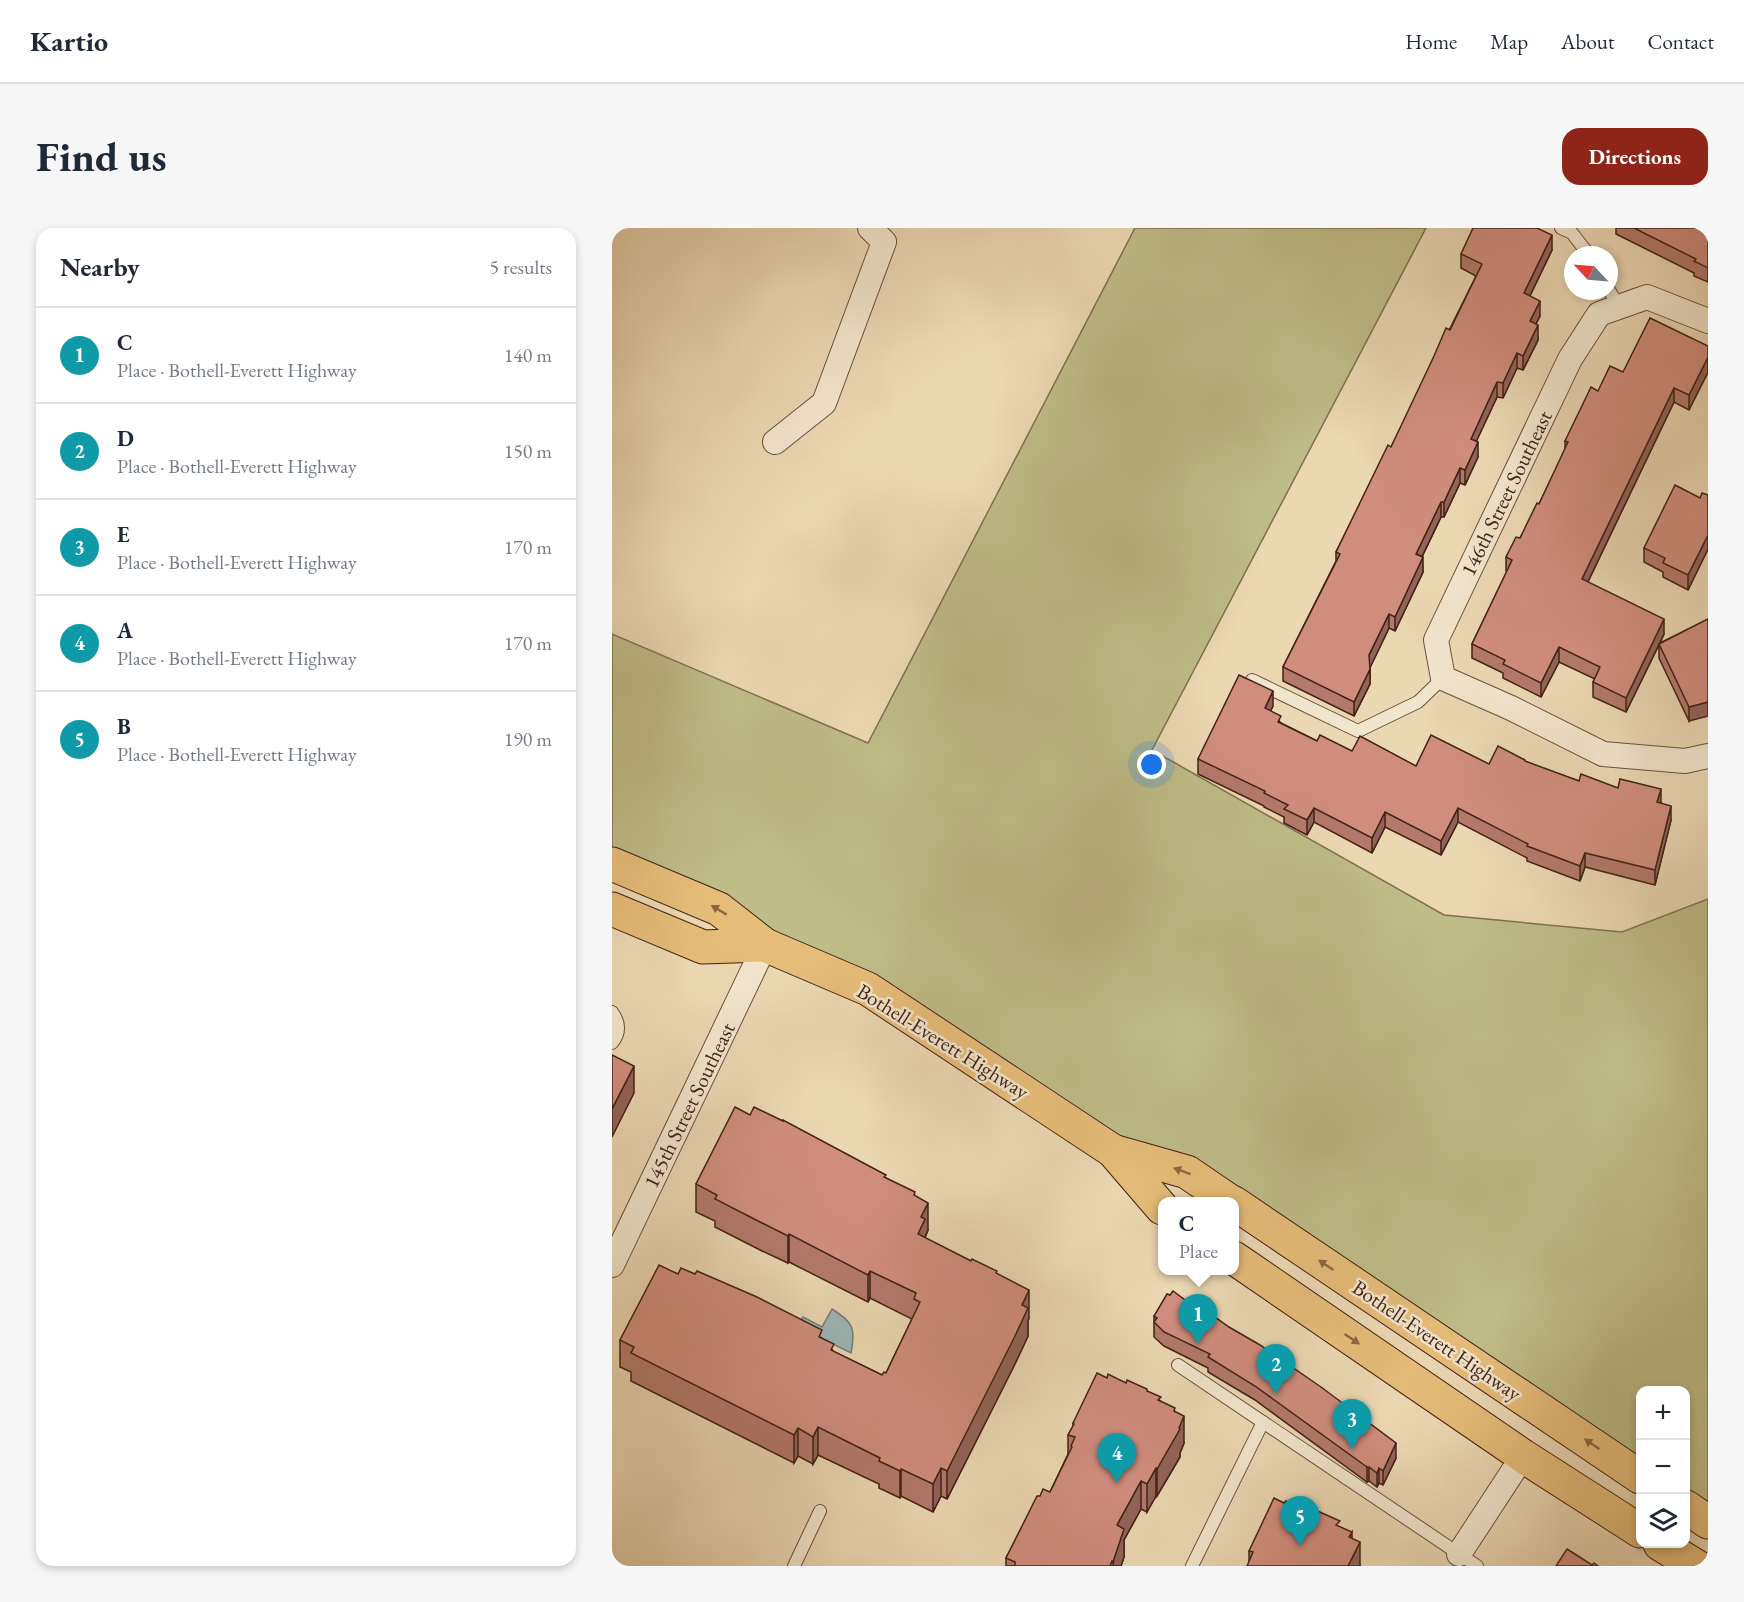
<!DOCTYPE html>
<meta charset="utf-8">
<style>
:root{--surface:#fff;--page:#f6f6f7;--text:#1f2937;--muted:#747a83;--line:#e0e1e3;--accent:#8f2418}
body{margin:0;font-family:"EB Garamond",serif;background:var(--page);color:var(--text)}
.controls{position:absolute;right:18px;bottom:18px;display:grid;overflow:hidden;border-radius:12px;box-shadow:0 3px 9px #0003}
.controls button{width:54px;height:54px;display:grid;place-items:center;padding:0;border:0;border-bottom:2px solid var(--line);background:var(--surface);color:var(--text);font:30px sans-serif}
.compass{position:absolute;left:952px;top:18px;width:54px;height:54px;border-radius:50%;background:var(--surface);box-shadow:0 3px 9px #0003;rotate:296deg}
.you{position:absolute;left:540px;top:537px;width:21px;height:21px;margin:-15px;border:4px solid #fff;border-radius:50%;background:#1a73e8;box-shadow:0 0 0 9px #1a73e833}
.badge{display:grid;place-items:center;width:39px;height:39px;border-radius:50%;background:var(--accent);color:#fff;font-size:20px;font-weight:700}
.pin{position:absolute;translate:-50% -50px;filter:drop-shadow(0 2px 3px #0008)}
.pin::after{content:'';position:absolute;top:32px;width:21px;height:18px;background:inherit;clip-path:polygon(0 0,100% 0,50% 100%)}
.popup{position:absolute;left:546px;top:969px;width:81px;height:78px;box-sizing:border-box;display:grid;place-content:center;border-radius:12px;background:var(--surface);filter:drop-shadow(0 2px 4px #0005);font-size:20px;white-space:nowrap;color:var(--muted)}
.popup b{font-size:22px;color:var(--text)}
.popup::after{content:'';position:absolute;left:50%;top:100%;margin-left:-12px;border:12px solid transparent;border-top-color:var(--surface)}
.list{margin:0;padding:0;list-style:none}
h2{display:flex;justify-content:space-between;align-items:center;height:78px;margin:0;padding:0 24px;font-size:26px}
h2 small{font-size:20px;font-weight:400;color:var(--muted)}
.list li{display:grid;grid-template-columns:39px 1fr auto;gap:18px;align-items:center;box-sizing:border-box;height:96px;padding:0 24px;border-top:2px solid var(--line)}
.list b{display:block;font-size:22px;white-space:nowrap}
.list p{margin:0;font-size:20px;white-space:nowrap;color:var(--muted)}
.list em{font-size:20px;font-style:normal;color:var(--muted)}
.icon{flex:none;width:33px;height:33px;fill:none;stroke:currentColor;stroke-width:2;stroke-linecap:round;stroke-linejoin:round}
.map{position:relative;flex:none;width:1096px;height:1338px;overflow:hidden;border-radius:18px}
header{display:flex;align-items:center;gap:36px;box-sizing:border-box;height:84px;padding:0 30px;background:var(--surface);border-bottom:2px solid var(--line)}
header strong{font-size:28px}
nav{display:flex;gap:33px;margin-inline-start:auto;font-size:21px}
.intro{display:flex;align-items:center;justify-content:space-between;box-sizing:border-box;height:144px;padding:0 36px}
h1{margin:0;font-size:42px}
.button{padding:15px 27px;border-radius:18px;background:var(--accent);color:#fff;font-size:21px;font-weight:700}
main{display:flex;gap:36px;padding:0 36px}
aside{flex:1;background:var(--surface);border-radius:18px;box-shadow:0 3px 9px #0003}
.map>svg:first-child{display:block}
</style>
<header>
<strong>Kartio</strong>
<nav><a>Home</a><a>Map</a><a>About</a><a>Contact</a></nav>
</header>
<div class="intro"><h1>Find us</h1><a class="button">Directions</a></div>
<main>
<aside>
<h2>Nearby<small>5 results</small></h2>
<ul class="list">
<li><span class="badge" style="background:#0f9aa8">1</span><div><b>C</b><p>Place · Bothell-Everett Highway</p></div><em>140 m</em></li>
<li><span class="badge" style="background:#0f9aa8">2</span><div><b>D</b><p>Place · Bothell-Everett Highway</p></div><em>150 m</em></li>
<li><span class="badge" style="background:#0f9aa8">3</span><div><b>E</b><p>Place · Bothell-Everett Highway</p></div><em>170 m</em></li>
<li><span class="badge" style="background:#0f9aa8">4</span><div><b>A</b><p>Place · Bothell-Everett Highway</p></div><em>170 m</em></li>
<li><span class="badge" style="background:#0f9aa8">5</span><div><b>B</b><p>Place · Bothell-Everett Highway</p></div><em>190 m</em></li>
</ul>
</aside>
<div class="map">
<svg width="1096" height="1338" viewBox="0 0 1096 1338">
<rect width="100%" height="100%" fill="#ebd7b2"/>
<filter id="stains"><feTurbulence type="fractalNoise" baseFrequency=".00333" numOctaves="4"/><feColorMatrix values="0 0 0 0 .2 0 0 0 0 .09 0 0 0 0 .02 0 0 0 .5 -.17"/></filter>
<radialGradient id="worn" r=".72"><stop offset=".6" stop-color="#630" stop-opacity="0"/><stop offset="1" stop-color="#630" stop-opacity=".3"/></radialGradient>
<!-- green -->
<polygon fill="#bebc87" stroke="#806f4e" stroke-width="1.5" points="523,0 814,0 540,522 832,687 1010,704 1096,671 1096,1294 1074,1279 1074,1162 1028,1162 1028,1249 622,975 501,923 153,717 0,636 0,406 256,515"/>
<!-- water -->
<path fill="#9db7b7" stroke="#797b77" stroke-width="1.5" d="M220,1081c21,13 24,19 19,44l-53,-26 5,-10 19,10z"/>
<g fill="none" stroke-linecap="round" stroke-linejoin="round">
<!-- lane casing -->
<g stroke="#6c4f3d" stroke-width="14">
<g id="lane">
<polyline points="949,0 960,5 977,27"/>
<polyline points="997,62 1007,79"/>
<polyline points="640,452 746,503 806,474 831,450"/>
<path d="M0,784c8,11 8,21 0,31"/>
<polyline points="566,1137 865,1338"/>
<polyline points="182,1338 208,1283"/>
<polyline points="580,1338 651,1194"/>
</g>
</g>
<!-- street casing -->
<g stroke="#6c4f3d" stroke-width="26">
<g id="street">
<polyline points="1096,93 1035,69 987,86 958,131 824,412 831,450 899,480 991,526 1073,533 1096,528"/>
<polyline points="163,214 212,175 272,14 258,0"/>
<polyline points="0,1037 153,717"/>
<polyline points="847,1326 911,1228"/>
</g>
</g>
<!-- primary casing -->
<g stroke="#422216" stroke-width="35">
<g id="primary">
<polyline points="0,636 107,681 153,717 256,761 501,923 550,980"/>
<polyline points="0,681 91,719 153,717"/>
<polyline points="501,923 575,944 619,974"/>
<polyline points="622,975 1028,1249"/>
<polyline points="622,1030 911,1228 1028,1303"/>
<polyline points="1074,1279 1096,1294"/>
<polyline points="1048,1316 1084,1338"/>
</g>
</g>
<!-- lane -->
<use href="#lane" stroke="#f2e5cd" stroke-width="12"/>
<!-- street -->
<use href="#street" stroke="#f2e5cd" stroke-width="24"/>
<!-- primary -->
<use href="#primary" stroke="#e6bc79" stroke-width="33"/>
</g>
<!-- wall -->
<g fill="#b3796c" stroke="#422216" stroke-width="1.5">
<polygon points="1004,0 1096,0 1096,54 1082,48 1082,45 1004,6"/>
<polygon points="940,22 918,68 928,88 924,96 926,112 911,142 905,140 891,170 885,169 864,213 866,229 853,257 848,255 832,289 829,289 810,329 811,344 783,403 777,400 758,439 758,456 742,488 671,453 671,439 724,333 724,324 779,219 864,48 849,40 849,26"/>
<polygon points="1096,118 1096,144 1077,182 1062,174 976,354 1052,406 1048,415 1096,391 1077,493 1047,430 1047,417 1014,484 981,469 981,454 983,451 947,434 929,469 891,450 891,445 860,430 860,416 895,344 894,343 894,329 908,310 927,276 953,222 953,213 986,163 1011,144"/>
<polygon points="1096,267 1096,321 1076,362 1051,349 1051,344 1032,334 1032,320 1088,270"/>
<polygon points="661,478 658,483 669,495 705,513 740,523 804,538 877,536 913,534 967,553 1006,560 1049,575 1059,592 1043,657 973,639 968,653 915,633 915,630 846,594 829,627 773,599 760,625 702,594 695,607 672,595 672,589 652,579 652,578 586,546 586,531"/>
<polygon points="138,887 274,950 303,968 316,1002 313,1010 385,1046 417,1090 416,1093 416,1108 402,1138 335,1271 329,1268 321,1284 289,1268 288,1270 267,1260 267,1256 206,1227 201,1236 186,1228 182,1235 19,1153 19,1144 8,1139 8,1112 66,1046 210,1110 222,1124 270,1147 274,1145 300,1091 258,1070 256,1074 177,1034 176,1035 150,1023 103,999 103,993 84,984 84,956"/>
<polygon points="542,1088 784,1230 771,1257 767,1255 765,1259 757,1253 755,1254 643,1172 596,1144 596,1140 552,1118 542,1109"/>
<polygon points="495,1150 514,1155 535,1163 563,1184 572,1215 568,1225 568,1229 545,1268 544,1268 535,1284 529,1281 512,1312 512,1329 509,1338 394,1338 394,1330 428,1268 438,1264 456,1226 456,1207 461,1198 461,1195"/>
<polygon points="728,1299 740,1310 748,1338 637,1333 637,1323"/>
</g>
<!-- shaded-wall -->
<g fill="#926358" stroke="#422216" stroke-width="1.5">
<polygon points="940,7 940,22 912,80 912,65"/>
<polygon points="928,73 928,88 918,107 918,93"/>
<polygon points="926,97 926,112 911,142 911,128"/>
<polygon points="905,125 905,140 891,170 891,155"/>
<polygon points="1096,129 1096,144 1077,182 1077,167"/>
<polygon points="885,154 885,169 859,225 859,211"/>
<polygon points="1062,160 1062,174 970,366 970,351"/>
<polygon points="866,214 866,229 853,257 853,242"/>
<polygon points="848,240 848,255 832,289 832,274"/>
<polygon points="829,274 829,289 804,341 804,326"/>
<polygon points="1096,307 1096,321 1076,362 1076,347"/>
<polygon points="811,329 811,344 783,403 783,389"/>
<polygon points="777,386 777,400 757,442 757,427"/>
<polygon points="1052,391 1052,406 1014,484 1014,470"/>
<polygon points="947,419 947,434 929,469 929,455"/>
<polygon points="758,441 758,456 742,488 742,474"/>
<polygon points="661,463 661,478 653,495 653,480"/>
<polygon points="1096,474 1096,488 1077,493 1077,479"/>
<polygon points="1049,561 1049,576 1045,574"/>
<polygon points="1059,578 1059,592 1043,657 1043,642"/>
<polygon points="702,580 702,594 695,607 695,592"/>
<polygon points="846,580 846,594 829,627 829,613"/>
<polygon points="773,584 773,599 760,625 760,610"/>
<polygon points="973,625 973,639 968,653 968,638"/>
<polygon points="22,838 22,865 0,909 0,881"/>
<polygon points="316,975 316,1002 313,1009 313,1018 306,1006 309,989"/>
<polygon points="177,1006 177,1034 176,1035 176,1008"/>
<polygon points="258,1043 258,1070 256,1074 256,1047"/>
<polygon points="417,1062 417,1090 416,1093 416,1108 402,1138 335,1271 335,1243"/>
<polygon points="572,1188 572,1215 568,1225 568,1229 545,1268 545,1241"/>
<polygon points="206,1199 206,1227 201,1236 201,1209"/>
<polygon points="186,1200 186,1228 182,1235 182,1207"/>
<polygon points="784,1215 784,1230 771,1257 771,1243"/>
<polygon points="755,1239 757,1239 757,1253 755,1254"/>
<polygon points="329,1240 329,1268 321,1284 321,1256"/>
<polygon points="544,1240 544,1268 535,1284 535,1256"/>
<polygon points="767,1240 767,1255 765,1259 765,1245"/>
<polygon points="289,1241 289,1268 288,1270 288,1243"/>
<polygon points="529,1253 529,1281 512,1312 512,1329 509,1338 501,1338 505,1297"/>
<polygon points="740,1304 740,1331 748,1314 748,1338 736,1338 737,1309"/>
</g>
<!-- building -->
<g fill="#d08d7e" stroke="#422216" stroke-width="1.5">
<polygon points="861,0 925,0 940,7 912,65 928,73 918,93 926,97 911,128 905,125 891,155 885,154 859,211 866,214 853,242 848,240 832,274 829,274 804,326 811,329 783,389 777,386 757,427 758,441 742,474 671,439 728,326 724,324 776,217 779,219 822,128 834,100 838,102 870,36 849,26"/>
<polygon points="1022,0 1096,0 1096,40 1082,33 1084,31"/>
<polygon points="1038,90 1096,118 1096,129 1077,167 1062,160 970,351 1052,391 1014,470 981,454 988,439 947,419 929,455 891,436 893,432 860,416 900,332 894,329 904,309 908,310 925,275 927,276 956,214 953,213 979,159 986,163 998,138 1011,144"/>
<polygon points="1063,257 1088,270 1090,265 1096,267 1096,307 1076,347 1051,335 1053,330 1032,320"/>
<polygon points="1096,391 1096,474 1077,479 1047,416"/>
<polygon points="627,447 661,463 653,480 669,488 666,494 705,513 708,507 740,523 748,508 804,538 819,507 877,536 886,518 913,532 913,533 967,553 969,546 1006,560 1008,551 1049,561 1045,574 1059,578 1043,642 973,625 968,638 915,618 916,616 846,580 829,613 773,584 760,610 702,580 695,592 672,581 676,577 652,565 653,563 586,531"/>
<polygon points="0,827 22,838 0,881"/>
<polygon points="123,879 138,887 142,879 171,893 171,892 274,947 272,949 303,964 302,967 316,975 309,989 313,991 306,1006 359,1033 360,1031 385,1043 384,1045 417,1062 410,1077 416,1080 402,1110 335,1243 329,1240 321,1256 289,1241 288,1243 267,1233 268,1230 206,1199 201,1209 186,1200 182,1207 19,1125 22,1119 8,1112 47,1037 66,1046 69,1040 83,1046 85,1043 145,1069 210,1102 207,1109 222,1116 219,1122 270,1147 272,1144 274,1145 308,1074 302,1071 304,1065 258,1043 256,1047 177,1006 176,1008 150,995 103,971 105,967 84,956"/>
<polygon points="561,1063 576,1074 578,1071 617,1099 648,1117 709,1159 784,1215 771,1243 767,1240 765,1245 757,1239 755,1239 643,1158 596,1129 598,1126 552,1104 542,1094 545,1090 542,1088 555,1066 558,1067"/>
<polygon points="485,1145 495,1150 496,1146 514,1155 515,1152 535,1161 535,1163 549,1169 546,1172 563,1180 562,1183 572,1188 567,1200 568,1201 545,1241 544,1240 535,1256 529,1253 505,1297 512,1301 501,1334 500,1333 498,1338 403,1338 403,1334 394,1330 425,1268 428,1268 431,1261 438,1264 460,1219 459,1218 463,1209 456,1207 462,1196 461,1195"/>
<polygon points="662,1270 672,1275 674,1273 692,1281 692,1277 728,1293 724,1297 740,1304 737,1309 748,1314 736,1338 635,1338 641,1324 637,1323"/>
<polygon points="955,1321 980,1337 982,1335 986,1338 944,1338"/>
</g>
<!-- one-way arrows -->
<defs><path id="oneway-solid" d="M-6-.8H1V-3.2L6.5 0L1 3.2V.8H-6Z" transform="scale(1.5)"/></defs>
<g fill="#8c6743">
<use href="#oneway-solid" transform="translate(107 682) rotate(-149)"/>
<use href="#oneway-solid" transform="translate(570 943) rotate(-160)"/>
<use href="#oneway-solid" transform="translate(714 1037) rotate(-146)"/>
<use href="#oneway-solid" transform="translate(740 1111) rotate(34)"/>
<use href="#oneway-solid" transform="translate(980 1216) rotate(-146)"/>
</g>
<g text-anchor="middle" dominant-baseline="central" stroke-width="5" stroke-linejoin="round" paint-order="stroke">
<!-- street labels -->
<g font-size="21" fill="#422216" stroke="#f2e5cd">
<text transform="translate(894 265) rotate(-64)">146th Street Southeast</text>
<text transform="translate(331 813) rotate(32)">Bothell-Everett Highway</text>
<text transform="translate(77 877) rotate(-64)">145th Street Southeast</text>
<text transform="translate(825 1112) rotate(34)">Bothell-Everett Highway</text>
</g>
</g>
<rect width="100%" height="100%" filter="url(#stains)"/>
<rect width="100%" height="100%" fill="url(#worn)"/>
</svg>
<div class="controls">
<button>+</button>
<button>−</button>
<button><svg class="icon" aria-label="layers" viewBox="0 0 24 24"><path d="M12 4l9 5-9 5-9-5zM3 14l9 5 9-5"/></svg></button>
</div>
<svg class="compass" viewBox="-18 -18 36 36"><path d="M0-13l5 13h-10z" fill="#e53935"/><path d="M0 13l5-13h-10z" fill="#747a83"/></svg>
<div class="you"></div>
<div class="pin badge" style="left:586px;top:1116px;background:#0f9aa8">1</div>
<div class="popup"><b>C</b>Place</div>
<div class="pin badge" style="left:664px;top:1166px;background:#0f9aa8">2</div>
<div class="pin badge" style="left:740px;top:1221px;background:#0f9aa8">3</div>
<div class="pin badge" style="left:505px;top:1255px;background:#0f9aa8">4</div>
<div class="pin badge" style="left:688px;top:1318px;background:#0f9aa8">5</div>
</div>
</main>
